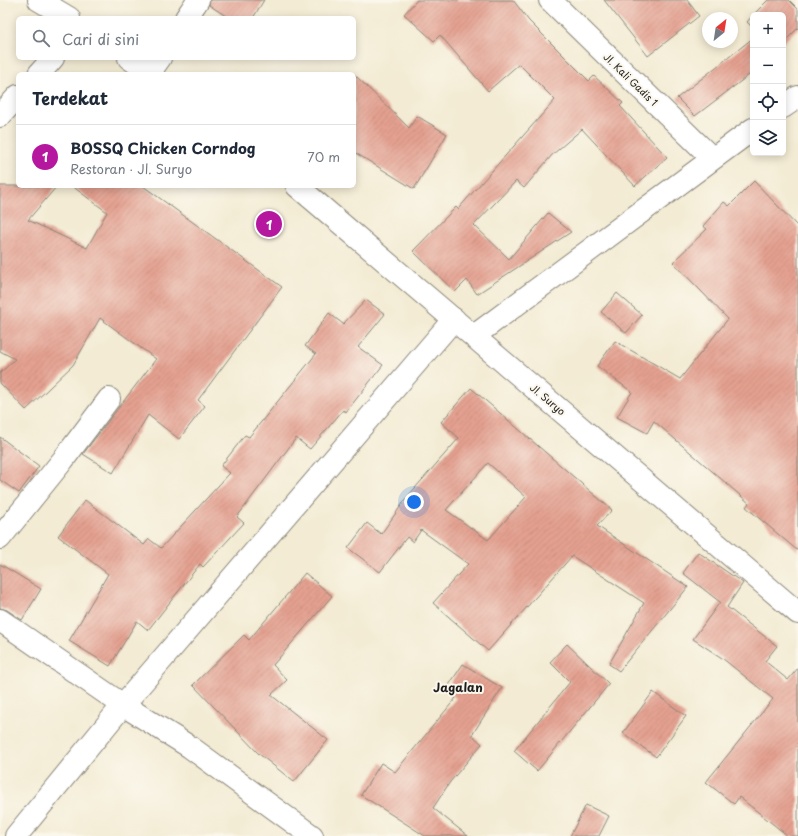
<!DOCTYPE html>
<html lang="id">
<meta charset="utf-8">
<style>
:root{--surface:#fff;--page:#f6f6f7;--text:#1f2937;--muted:#747a83;--line:#e0e1e3;--accent:#b5179e}
body{margin:0;font-family:"Playpen Sans",sans-serif;background:var(--page);color:var(--text)}
.controls{position:absolute;right:12px;top:12px;display:grid;overflow:hidden;border-radius:6px;box-shadow:0 2px 10px #0003}
.controls button{width:36px;height:36px;display:grid;place-items:center;padding:0;border:0;border-bottom:1px solid var(--line);background:var(--surface);color:var(--text);font:20px sans-serif}
.compass{position:absolute;left:702px;top:12px;width:36px;height:36px;border-radius:50%;background:var(--surface);box-shadow:0 2px 10px #0003;rotate:30deg}
.you{position:absolute;left:414px;top:502px;width:14px;height:14px;margin:-10px;border:3px solid #fff;border-radius:50%;background:#1a73e8;box-shadow:0 0 0 6px #1a73e833}
.badge{display:grid;place-items:center;width:26px;height:26px;border-radius:50%;background:var(--accent);color:#fff;font-size:13px;font-weight:700}
.pin{position:absolute;translate:-50% -50%;border:2px solid #fff;box-shadow:0 1px 4px #0006}
.list{margin:0;padding:0;list-style:none}
h2{display:flex;justify-content:space-between;align-items:center;height:52px;margin:0;padding:0 16px;font-size:17px}
h2 small{font-size:13px;font-weight:400;color:var(--muted)}
.list li{display:grid;grid-template-columns:26px 1fr auto;gap:12px;align-items:center;box-sizing:border-box;height:64px;padding:0 16px;border-top:1px solid var(--line)}
.list b{display:block;font-size:15px;white-space:nowrap}
.list p{margin:0;font-size:13px;white-space:nowrap;color:var(--muted)}
.list em{font-size:13px;font-style:normal;color:var(--muted)}
.icon{flex:none;width:22px;height:22px;fill:none;stroke:currentColor;stroke-width:2;stroke-linecap:round;stroke-linejoin:round}
.map{position:relative;flex:none;width:798px;height:836px;overflow:hidden}
.search{position:absolute;background:var(--surface);box-shadow:0 2px 10px #0003;left:16px;top:16px;width:340px;height:44px;display:flex;align-items:center;gap:10px;box-sizing:border-box;padding:0 14px;border-radius:6px;color:var(--muted);font-size:15px}
.panel{position:absolute;background:var(--surface);box-shadow:0 2px 10px #0003;left:16px;top:72px;width:340px;height:116px;border-radius:6px}
.map>svg:first-child{display:block}
</style>
<div class="map">
<svg width="798" height="836" viewBox="0 0 798 836">
<defs>
<pattern id="building-hatch" width="6" height="6" patternUnits="userSpaceOnUse"><rect width="6" height="6" fill="#e4a090"/><path d="M-1 1l2-2M0 6l6-6M5 7l2-2" fill="none" stroke="#c3897c"/></pattern>
</defs>
<rect width="100%" height="100%" fill="#fbf7ec"/>
<filter id="ink" filterUnits="userSpaceOnUse"><feTurbulence type="fractalNoise" baseFrequency=".025" numOctaves="2"/><feDisplacementMap in="SourceGraphic" scale="8" xChannelSelector="R" yChannelSelector="G"/><feConvolveMatrix kernelMatrix="1 2 1 2 8 2 1 2 1" color-interpolation-filters="sRGB"/></filter>
<filter id="wash" filterUnits="userSpaceOnUse"><feTurbulence type="fractalNoise" baseFrequency=".012" numOctaves="4" result="noise"/><feDisplacementMap in="SourceGraphic" scale="16" xChannelSelector="R" yChannelSelector="G"/><feGaussianBlur stdDeviation="0.9" result="paint"/><feColorMatrix in="noise" values="0 0 0 0 0 0 0 0 0 0 0 0 0 0 0 0 0 1.4 0 .05"/><feComposite in="paint" operator="in"/></filter>
<g filter="url(#wash)">
<rect width="100%" height="100%" fill="#f3ebd3"/>
<g id="blocks">
<!-- building -->
<g fill="url(#building-hatch)" fill-rule="evenodd">
<polygon points="210,0 264,0 253,18 229,18 209,5"/>
<polygon points="417,0 513,0 529,21 589,81 594,76 623,103 620,106 667,157 635,186 582,129 552,155 524,188 516,181 474,225 509,259 548,213 571,232 477,294 467,280 455,292 413,251 456,207 458,209 555,100 519,64 488,91 440,35 434,41 404,14"/>
<polygon points="604,0 687,0 699,16 648,56"/>
<polygon points="768,0 789,0 798,9 798,28 783,43 783,15 753,15"/>
<polygon points="753,15 753,28 747,22"/>
<polygon points="753,38 753,72 695,116 677,98"/>
<polygon points="354,74 409,128 417,116 447,134 414,189 354,152"/>
<polygon points="754,181 798,227 798,551 746,507 749,503 654,421 647,433 617,417 632,392 597,366 615,341 680,379 728,319 673,262 707,229 703,226 724,202 729,206"/>
<polygon points="0,186 57,186 28,220 87,248 107,212 72,186 143,186 282,287 198,400 205,406 179,439 148,415 113,473 83,454 156,359 100,318 73,365 26,410 0,383 0,373 15,359 0,351"/>
<polygon points="617,293 642,315 626,333 601,312"/>
<polygon points="366,300 385,314 358,347 383,365 346,412 343,410 310,449 296,438 237,517 244,523 203,567 200,564 148,630 137,621 110,666 69,641 108,574 58,536 85,500 144,545 149,539 161,548 230,473 221,466 245,435 249,437 316,354 305,346 329,313 343,324"/>
<path d="M471,388l141,122 -15,16 91,61 -69,84 -10,-7 35,-61 -72,-47 -84,95 -55,-48 35,-39 -47,-34 -8,12 -6,-5 -27,35 -32,-24 19,-25 14,11 27,-38 51,-58 -18,-16zM488,463l38,34 -38,43 -42,-30z"/>
<polygon points="0,437 39,466 19,493 0,480"/>
<polygon points="698,552 743,583 727,607 777,646 765,661 788,680 798,668 798,836 788,836 739,797 734,804 706,782 773,699 722,658 693,639 720,602 683,573"/>
<polygon points="0,564 41,589 22,620 7,610 0,608"/>
<polygon points="305,573 332,596 273,665 287,680 271,695 328,740 294,782 258,753 193,685 244,635 249,640"/>
<polygon points="567,644 609,684 537,771 514,751 570,682 550,662"/>
<polygon points="463,664 502,688 472,735 482,744 450,782 433,808 468,836 425,836 361,795 381,763 395,772 456,698 445,691"/>
<polygon points="653,692 686,716 656,757 623,733"/>
<polygon points="586,805 609,816 599,836 570,836"/>
</g>
</g>
</g>
<g filter="url(#ink)">
<use href="#blocks" fill-opacity="0" stroke="#888478" stroke-width="1"/>
<g fill="none" stroke-linecap="round" stroke-linejoin="round">
<!-- minor casing -->
<g stroke="#888478" stroke-width="24">
<g id="minor">
<polyline points="550,0 712,158"/>
<polyline points="186,18 198,0"/>
<polyline points="150,72 160,58"/>
<polyline points="39,74 53,58"/>
<polyline points="783,107 798,97"/>
<polyline points="0,116 18,96"/>
<polyline points="474,336 753,129"/>
<polyline points="0,538 63,460 109,399"/>
<polyline points="0,620 123,705 190,747 312,836"/>
</g>
</g>
<!-- secondary casing -->
<g stroke="#888478" stroke-width="24">
<g id="secondary">
<polyline points="39,0 69,18"/>
<polyline points="129,58 153,74"/>
<polyline points="297,186 798,613"/>
<polyline points="16,836 123,705 454,319"/>
</g>
</g>
<!-- minor -->
<use href="#minor" stroke="#fff" stroke-width="22"/>
<!-- secondary -->
<use href="#secondary" stroke="#fff" stroke-width="22"/>
</g>
</g>
<g text-anchor="middle" dominant-baseline="central" stroke-width="4" stroke-linejoin="round" paint-order="stroke">
<!-- street labels -->
<g font-size="10" fill="#1c1c1c" stroke="#fbf7ec">
<text transform="translate(631 79) rotate(44)">Jl. Kali Gadis 1</text>
<text transform="translate(548 399) rotate(40)">Jl. Suryo</text>
</g>
<!-- quarter labels -->
<g font-size="12" font-weight="bold" fill="#1c1c1c" stroke="#fbf7ec">
<text x="458" y="687">Jagalan</text>
</g>
</g>
</svg>
<div class="controls">
<button>+</button>
<button>−</button>
<button><svg class="icon" aria-label="locate" viewBox="0 0 24 24"><circle cx="12" cy="12" r="6"/><path d="M12 2v4M12 18v4M2 12h4M18 12h4"/></svg></button>
<button><svg class="icon" aria-label="layers" viewBox="0 0 24 24"><path d="M12 4l9 5-9 5-9-5zM3 14l9 5 9-5"/></svg></button>
</div>
<svg class="compass" viewBox="-18 -18 36 36"><path d="M0-13l5 13h-10z" fill="#e53935"/><path d="M0 13l5-13h-10z" fill="#747a83"/></svg>
<div class="you"></div>
<div class="pin badge" style="left:269px;top:224px">1</div>
<div class="search"><svg class="icon" aria-label="search" viewBox="0 0 24 24"><circle cx="10" cy="10" r="6"/><path d="M15 15l6 6"/></svg>Cari di sini</div>
<section class="panel">
<h2>Terdekat<small></small></h2>
<ul class="list">
<li><span class="badge">1</span><div><b>BOSSQ Chicken Corndog</b><p>Restoran · Jl. Suryo</p></div><em>70 m</em></li>
</ul>
</section>
</div>
